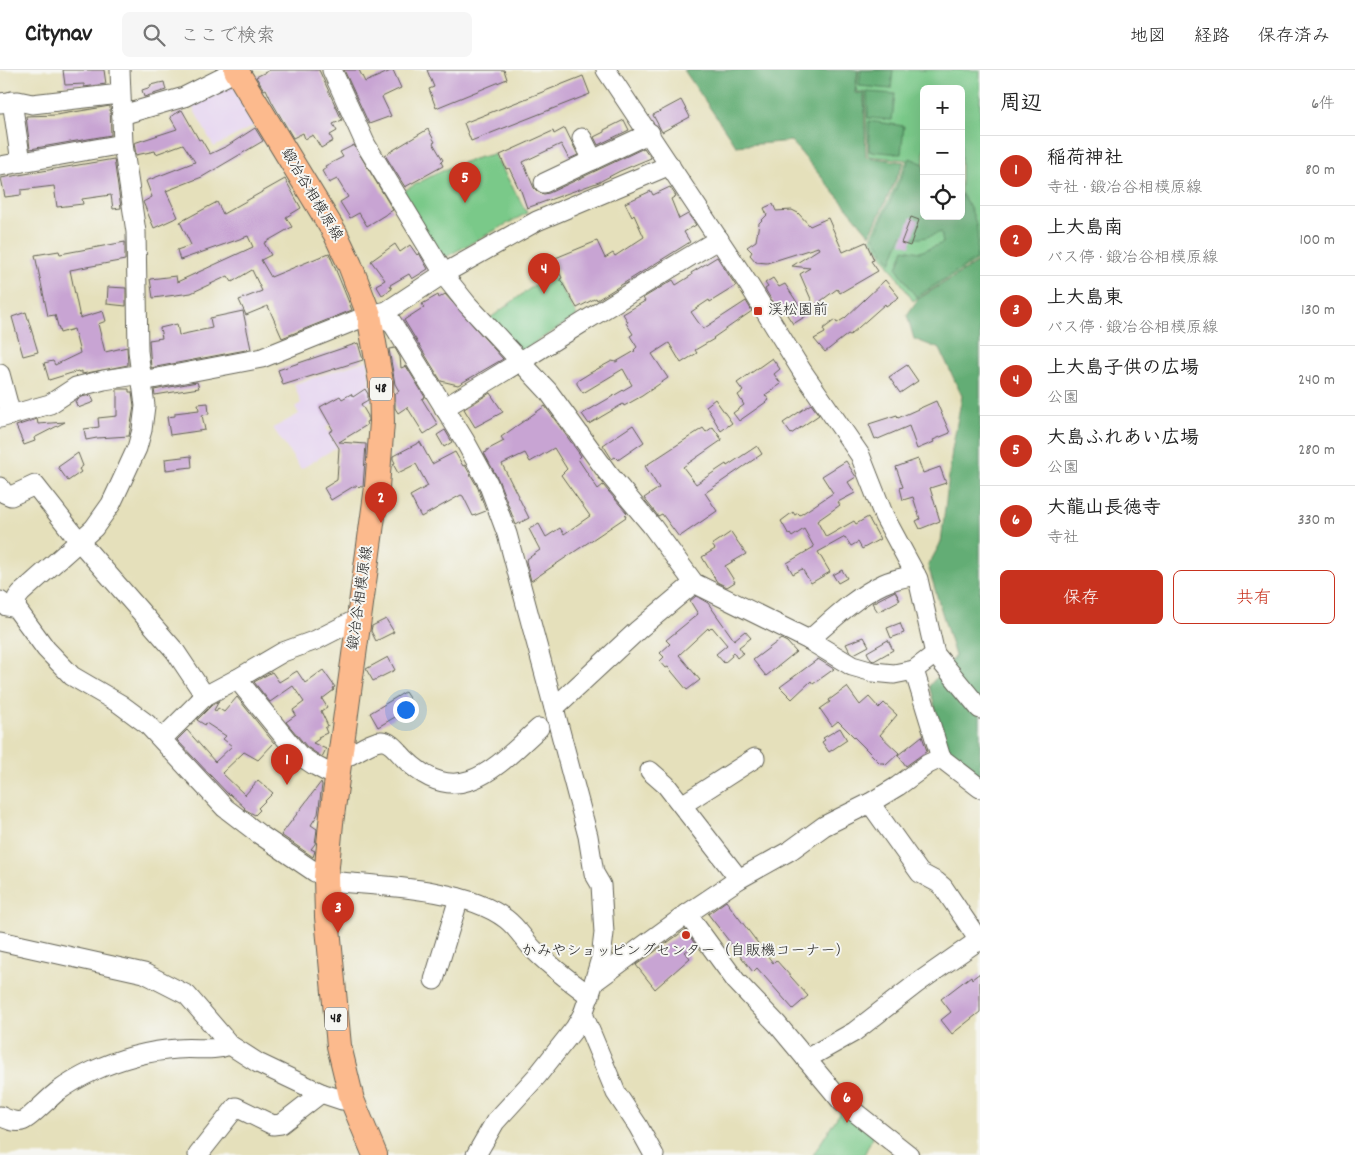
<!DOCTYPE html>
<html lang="ja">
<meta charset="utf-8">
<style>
:root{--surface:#fff;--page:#f6f6f6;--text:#222;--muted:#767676;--line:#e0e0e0;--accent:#c8321e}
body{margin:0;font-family:Dekko,"Klee One",sans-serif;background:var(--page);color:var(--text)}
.controls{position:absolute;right:15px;top:15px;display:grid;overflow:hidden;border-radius:8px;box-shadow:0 5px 20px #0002}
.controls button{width:45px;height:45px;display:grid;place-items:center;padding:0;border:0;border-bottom:1px solid var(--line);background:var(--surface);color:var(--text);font:25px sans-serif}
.you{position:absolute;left:405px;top:639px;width:18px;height:18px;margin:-12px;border:4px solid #fff;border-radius:50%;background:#1a73e8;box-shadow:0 0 0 8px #1a73e833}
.badge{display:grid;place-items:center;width:32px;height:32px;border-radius:50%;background:var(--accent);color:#fff;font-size:16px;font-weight:700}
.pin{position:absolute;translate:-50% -41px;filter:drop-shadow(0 1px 2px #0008)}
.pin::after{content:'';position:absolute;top:26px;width:18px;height:15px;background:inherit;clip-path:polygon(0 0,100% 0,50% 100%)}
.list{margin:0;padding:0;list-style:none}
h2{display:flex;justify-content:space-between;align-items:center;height:65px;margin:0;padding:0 20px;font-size:21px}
h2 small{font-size:16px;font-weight:400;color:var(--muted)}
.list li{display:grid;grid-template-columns:32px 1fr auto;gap:15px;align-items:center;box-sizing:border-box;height:70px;padding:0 20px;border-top:1px solid var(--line)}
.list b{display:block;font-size:19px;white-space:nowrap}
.list p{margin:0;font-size:16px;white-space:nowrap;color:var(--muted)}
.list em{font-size:16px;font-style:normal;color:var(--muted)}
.actions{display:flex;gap:10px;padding:15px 20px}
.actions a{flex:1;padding:11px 0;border:1px solid var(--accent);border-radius:8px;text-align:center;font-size:18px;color:var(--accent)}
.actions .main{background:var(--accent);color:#fff}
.icon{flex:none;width:28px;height:28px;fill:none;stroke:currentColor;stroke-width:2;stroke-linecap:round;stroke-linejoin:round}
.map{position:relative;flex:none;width:980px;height:1085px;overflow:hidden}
header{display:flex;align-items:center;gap:30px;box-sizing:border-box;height:70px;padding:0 25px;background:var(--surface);border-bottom:1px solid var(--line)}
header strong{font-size:24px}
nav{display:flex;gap:28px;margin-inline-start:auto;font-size:18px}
.search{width:350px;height:45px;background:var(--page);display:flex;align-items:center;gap:12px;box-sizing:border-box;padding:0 18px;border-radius:8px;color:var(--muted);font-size:19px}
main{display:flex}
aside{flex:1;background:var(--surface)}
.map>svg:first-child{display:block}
</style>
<header>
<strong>Citynav</strong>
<div class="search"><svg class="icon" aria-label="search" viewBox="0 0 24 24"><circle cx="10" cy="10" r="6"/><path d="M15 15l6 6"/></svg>ここで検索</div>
<nav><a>地図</a><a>経路</a><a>保存済み</a></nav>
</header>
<main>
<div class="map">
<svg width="980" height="1085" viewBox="0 0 980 1085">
<rect width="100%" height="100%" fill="#f6f6f2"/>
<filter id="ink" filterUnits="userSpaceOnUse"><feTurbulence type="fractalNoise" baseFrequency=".02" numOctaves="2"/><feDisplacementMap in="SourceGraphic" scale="10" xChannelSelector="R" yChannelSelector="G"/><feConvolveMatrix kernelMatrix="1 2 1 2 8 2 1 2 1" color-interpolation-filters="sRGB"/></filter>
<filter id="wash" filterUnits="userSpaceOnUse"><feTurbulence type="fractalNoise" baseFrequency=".0096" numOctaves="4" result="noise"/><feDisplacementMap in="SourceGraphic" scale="20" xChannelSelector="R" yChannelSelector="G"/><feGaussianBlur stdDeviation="1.12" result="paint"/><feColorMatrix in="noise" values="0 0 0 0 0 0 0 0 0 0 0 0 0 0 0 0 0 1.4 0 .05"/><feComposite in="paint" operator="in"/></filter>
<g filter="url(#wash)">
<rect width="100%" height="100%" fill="#e5e0bb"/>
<!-- built -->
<g fill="#e5d3f1">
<polygon points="229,6 257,54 214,77 188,29"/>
<polygon points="368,290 372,330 326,357 337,377 301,399 273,358 299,344 295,337 301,333 294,314"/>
</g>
<!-- green -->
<g fill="#7ac989" stroke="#4b7252" fill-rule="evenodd">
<path d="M859,0h121v192l-2,-2 -65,41 -42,-63 36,-78 -39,-4 -3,-64h-9zM924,19h37v127h-37z"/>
<path d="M494,84l33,59 -85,46 -40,-67c32,-18 56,-31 92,-38z"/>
<polygon points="552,202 577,246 520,282 489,249"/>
<polygon points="841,1041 874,1064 864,1085 813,1085"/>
</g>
<!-- forest -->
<g fill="#63ad75" stroke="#406448">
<polygon points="684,0 858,0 855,23 864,23 866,87 904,92 870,165 791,71 736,76"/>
<polygon points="861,0 893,0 891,19 859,16"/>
<polygon points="867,22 895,24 892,50 868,48"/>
<polygon points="869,51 904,56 901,84 869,81"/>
<path d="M910,88l14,6v52h37v-23c17,26 18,36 15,66l-60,38 -19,-29 7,-19 16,3 23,-9 -2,-11c-17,6 -21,9 -39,3l-11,28 -17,-26z"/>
<polygon points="978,192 980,194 980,711 949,686 929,616 955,586 928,496 941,472 952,380 962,326 940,279 914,269 907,245 918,229"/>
</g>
<g id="blocks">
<!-- building -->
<g fill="#c8a4d3">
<polygon points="63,0 104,0 106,14 84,17 84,14 65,15"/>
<polygon points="270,0 319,0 342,50 333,54 337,61 330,65 333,71 321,78 313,65 305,69 303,63 293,68 272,32 266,19 264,20 256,7"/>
<polygon points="344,0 359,0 365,12 393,0 401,18 382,27 391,46 369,54"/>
<polygon points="427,0 504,0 507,9 436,38 429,19 434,17"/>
<polygon points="583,6 590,24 471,71 464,53"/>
<polygon points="164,12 166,20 144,27 142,20 151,17 150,15"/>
<polygon points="681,30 690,47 662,62 653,45"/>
<polygon points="110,36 111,65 30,79 26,46 56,45"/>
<polygon points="182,40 199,70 201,69 210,84 227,76 255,58 263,71 202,107 166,121 178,147 154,158 143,132 152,127 146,111 195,92 183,74 156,84 155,81 136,85 134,73 177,59 170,47"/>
<polygon points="624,50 629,60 598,75 594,67 604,62 604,60"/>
<polygon points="565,58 578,85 569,89 561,74 523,92 534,118 538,122 544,124 549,123 644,78 651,88 620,101 599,112 527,138 520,118 519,119 509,98 506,99 500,85 553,61 554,64"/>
<polygon points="428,59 435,72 433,73 443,90 441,92 443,96 405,117 385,85"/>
<polygon points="354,75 393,140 367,156 359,143 350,148 340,132 348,127 337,109 329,113 322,101 326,98 325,96 343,87 340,82"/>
<polygon points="114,89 121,138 113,139 111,125 82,129 83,134 57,137 54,116 21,120 21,125 5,127 1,108"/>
<polygon points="285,109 301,138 286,147 292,157 264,173 271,185 261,190 271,207 329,183 352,240 282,268 268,236 246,245 239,230 262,221 252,200 232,212 228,206 191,223 153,228 150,209 176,206 177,212 253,177 248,166 180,190 177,180 191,175 180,152 217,132 223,144"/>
<polygon points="670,117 676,126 671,129 679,149 688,144 696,155 684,162 690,172 597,230 596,228 577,238 560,209 562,208 553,189 597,171 605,188 613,183 615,186 644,167 634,145 632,147 625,133 651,121 653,125"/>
<polygon points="773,134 776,141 792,140 798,143 810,156 828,148 843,182 866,172 874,190 871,191 878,201 840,223 837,219 814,236 800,204 810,198 792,196 819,179 818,177 767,193 756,192 750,185 752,182 747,177 756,171 759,153 767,145 764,138"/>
<polygon points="911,147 919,150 910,176 901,173"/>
<polygon points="125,172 125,190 70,200 80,248 103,241 106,251 98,254 105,282 127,277 128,295 82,304 82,301 79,302 78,301 49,310 44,293 53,291 55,295 80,283 74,259 60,263 55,245 48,246 35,185 59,181 60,184"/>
<polygon points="395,174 400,182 410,175 417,185 419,183 428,199 412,209 409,204 390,215 392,219 382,225 376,215 385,210 371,191"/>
<polygon points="717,187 736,216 710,232 709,230 691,242 703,259 746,231 752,241 713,268 714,269 695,280 697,283 681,293 669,273 652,284 668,308 642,326 624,336 623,334 589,354 582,344 632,315 623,299 583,323 577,314 577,311 590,303 612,291 616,292 635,281 634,280 637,277 630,266 633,264 626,253 628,252 623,244 645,231 643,228 673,210 676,215 692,205 691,203"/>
<polygon points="773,208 779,217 785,214 806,246 793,254 780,234 775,236 765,219 768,217 765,213"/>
<polygon points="885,210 899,227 886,236 885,234 850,265 848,264 825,282 814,269 825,263 823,259 835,250 837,253 845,248"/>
<polygon points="108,217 126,218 126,236 107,234"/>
<polygon points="445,224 503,289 458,315 441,311 404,250 424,237 422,234 438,225 439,228"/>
<polygon points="243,241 251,279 151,298 149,270 162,268 160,258 177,254 179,265 212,258 210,248"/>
<polygon points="26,242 38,282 23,286 12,247"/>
<polygon points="358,273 363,290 283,315 278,300"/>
<polygon points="395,278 400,287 401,298 406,296 425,327 422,329 438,355 424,364 407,337 398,343 395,338 395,324 399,321 395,314 389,279"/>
<polygon points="772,288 780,299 774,304 781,314 765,325 769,330 739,351 733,343 744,335 738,325 743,321 737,313"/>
<polygon points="907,295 918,311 900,323 889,307"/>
<polygon points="197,312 199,318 155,325 154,320"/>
<polygon points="117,319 129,319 129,322 132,322 134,336 129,366 97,368 86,370 84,359 99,357 98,348 117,346"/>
<polygon points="365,319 368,324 368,330 361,334 368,346 368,351 366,352 367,355 339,372 366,374 363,417 354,416 331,430 324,418 337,410 339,378 329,362 333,360 320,337 340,326 342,329 351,324 353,327"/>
<polygon points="490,323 503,342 475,357 464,339"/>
<polygon points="91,325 94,332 78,338 75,331 81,327"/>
<polygon points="715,329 732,353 721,361 706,336"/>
<polygon points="936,331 950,363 933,370 934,372 917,379 909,356 878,369 877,368 875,369 869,354 897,345 898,348"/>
<polygon points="208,333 209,344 202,345 205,360 170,365 167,347 175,346 175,343 199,340 198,334"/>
<polygon points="811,334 819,345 791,364 783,353"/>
<polygon points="545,336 581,386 578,389 598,419 603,415 627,443 625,445 626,447 531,511 526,491 527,489 540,480 529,459 539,454 546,467 560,458 564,464 590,446 561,405 567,399 554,378 530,392 525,383 502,394 529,448 516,455 498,409 484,383 487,382 487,380 504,371 501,367"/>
<polygon points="37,349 38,354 65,352 34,368 35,371 24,375 16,356"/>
<polygon points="633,355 644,372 618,390 615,387 612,389 603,375"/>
<polygon points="713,357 722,370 683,397 696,414 726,394 727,396 757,376 762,384 705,423 717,441 679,467 662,444 658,446 644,428 659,418 645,396 703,358 706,362"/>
<polygon points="445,360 452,372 444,377 437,365"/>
<polygon points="420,372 432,394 455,382 463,396 465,395 478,418 486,441 473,446 463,426 461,425 421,447 410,426 428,416 416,394 398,403 393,394 395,393 393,389 393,386"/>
<polygon points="78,383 83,396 79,399 81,402 68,411 58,397"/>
<polygon points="191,386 192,397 166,400 165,389"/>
<polygon points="918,389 923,403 940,397 946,413 930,418 940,451 920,459 916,451 920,449 913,427 903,430 900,418 903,417 896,397"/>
<polygon points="846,391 856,407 848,412 855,423 838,432 840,435 817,451 826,467 854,451 856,454 868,447 880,469 862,479 858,472 851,476 845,467 818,482 830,502 811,513 802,499 793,504 787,493 814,477 804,459 792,467 790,464 789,465 781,451 793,442 795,445 798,443 800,445 833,423 822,406"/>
<polygon points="731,462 746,484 725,496 735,512 727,517 717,512 702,487 715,479 712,475"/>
<polygon points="842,500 847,508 838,513 833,505"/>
<polygon points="895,521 900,530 878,542 872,533"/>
<polygon points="696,526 708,533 734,570 745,561 751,568 739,577 743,583 737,588 733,582 731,584 732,586 724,593 716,584 727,575 712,557 709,560 708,558 679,585 700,610 687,620 668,597 666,598 660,591 664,587 660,583 670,574 666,570 698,544 690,531"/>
<polygon points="386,549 394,562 376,571 371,561 372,556"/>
<polygon points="900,553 904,563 891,568 887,558"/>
<polygon points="864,567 869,576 854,584 850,582 846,574"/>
<polygon points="781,569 787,572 796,582 766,606 753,590"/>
<polygon points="888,570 893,580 874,591 871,590 867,582"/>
<polygon points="388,587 395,600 373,611 366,599"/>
<polygon points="818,589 834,599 813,614 811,611 792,629 780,617"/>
<polygon points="323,600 335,617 333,618 334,620 322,629 327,637 321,641 328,656 325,658 327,663 318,667 319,669 313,673 326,679 322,687 307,677 286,652 296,645 293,640 304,632 293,616 270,632 254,612 272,602 279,612 297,601 305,613"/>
<polygon points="847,617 860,635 869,627 879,638 884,633 897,645 880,665 899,683 886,695 884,693 880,693 838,651 832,656 820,639 830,632 829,630"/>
<polygon points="405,622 414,636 378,657 370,643"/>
<polygon points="237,627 274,673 258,690 244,682 222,703 245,725 258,710 273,723 258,738 260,740 255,745 244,739 245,738 230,724 229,725 177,670 187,660 215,692 232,676 223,669 226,666 206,653 205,655 197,650 212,635 219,631 214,640 216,641 218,638 224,642"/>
<polygon points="840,658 847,670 829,682 822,672 825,670 823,668"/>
<polygon points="922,666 927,681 906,696 898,685"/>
<polygon points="321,712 322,715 318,744 311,755 317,759 315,774 311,779 315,781 313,787 281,765"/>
<polygon points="726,831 773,893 776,890 808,926 793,939 757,898 753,902 708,844"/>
<polygon points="685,860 695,874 685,882 690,888 655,919 636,895"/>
<polygon points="980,903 980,942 952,964 941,950 951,942 941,929 971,906 972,909"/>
</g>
</g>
</g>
<g filter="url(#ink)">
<use href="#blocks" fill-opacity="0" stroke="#626154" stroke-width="1"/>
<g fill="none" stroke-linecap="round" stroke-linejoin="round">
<!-- minor casing -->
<g stroke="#626154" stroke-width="21">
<g id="minor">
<polyline points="332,0 366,75 439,195 443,204 467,234 548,321 607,402 652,456 694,513 809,570 852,596 873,602 894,604 914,600 935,584"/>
<polyline points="606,0 749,215 802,301 860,385 884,446 918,509 935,584 980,639"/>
<polyline points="12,31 21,92"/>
<polyline points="0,33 18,31 32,34 120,24"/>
<polyline points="122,45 184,27 238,0"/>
<polyline points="582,68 593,90"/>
<polyline points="0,96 123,74"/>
<polyline points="544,113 650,63"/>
<polyline points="369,245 391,251 465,371 488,413 507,464 555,642 588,766 594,803 601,815 604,863 601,888 594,912 583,944 575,958 537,1006 495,1052 476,1085"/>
<polyline points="0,304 11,345"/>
<polyline points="142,311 262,288 369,245 387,241 443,204 537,151 670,95"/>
<path d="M444,338c92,-55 182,-114 275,-169"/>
<polyline points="0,348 50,334 76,317 104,310 142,304"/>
<polyline points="0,417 4,423 11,426 35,415 79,471 175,581 205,626"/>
<polyline points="0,531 6,536 16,538 46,579 72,606 120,634 147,654 225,738 259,764 315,802 326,807"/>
<polyline points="16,538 17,528 21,523 94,458 111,434 119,417 137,378 142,360 145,336 138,281 136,162 123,74 120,0"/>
<path d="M809,570c23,-20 46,-43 74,-56 10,-5 22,-7 33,-9"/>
<polyline points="914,600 941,688 980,718"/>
<polyline points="237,609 283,582 316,570 359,548"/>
<polyline points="554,638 638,560 694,513"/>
<polyline points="162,669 205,626 237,609 299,685 314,695 327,702"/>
<path d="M350,685c8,-4 23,-14 31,-14 9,-1 18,12 24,18 54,53 91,8 134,-31"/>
<polyline points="650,701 666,715 739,809"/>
<polyline points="870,733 920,803 937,812 943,817 980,872"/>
<polyline points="682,735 755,688"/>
<path d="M327,811c52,5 137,6 179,38 12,9 18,21 28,31 17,17 37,32 56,46"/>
<polyline points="687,844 736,911 777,954 842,1032 909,1085"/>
<polyline points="0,871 144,903 187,925 230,975 258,993 321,1023 342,1030 352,1030"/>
<polyline points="434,910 459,828"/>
<polyline points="594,912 687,844 739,809 791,780 824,756 870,733 898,716 928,694 941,688"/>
<polyline points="583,944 616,1023 638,1056 654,1085"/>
<polyline points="806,989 854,962 916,914 979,870"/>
<path d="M0,1046c7,3 14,7 22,5 6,-1 27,-23 35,-29 11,-8 23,-15 36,-21 26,-12 55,-20 84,-22 19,-2 35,3 53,-4"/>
<polyline points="198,1085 236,1037 273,1055 281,1054 321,1023"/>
</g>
</g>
<!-- major casing -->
<g stroke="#626154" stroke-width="26">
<polyline id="major" points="236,0 335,163 350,195 369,245 381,312 382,352 377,417 331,753 326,807 327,847 339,976 352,1030 375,1085"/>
</g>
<!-- minor -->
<use href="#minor" stroke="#fff" stroke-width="19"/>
<!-- major -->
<use href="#major" stroke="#fcba8d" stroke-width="24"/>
</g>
</g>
<!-- markers -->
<g fill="#c8321e" stroke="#f6f6f2" stroke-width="2">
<rect x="753" y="236" width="10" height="10" rx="2.5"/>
<circle cx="686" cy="865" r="5"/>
</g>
<g text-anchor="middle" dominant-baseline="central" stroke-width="4" stroke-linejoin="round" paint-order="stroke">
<!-- shield labels -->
<g fill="#f6f6f2" stroke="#5d5d5c" stroke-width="1">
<rect x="370" y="307.5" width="22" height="23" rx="4"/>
<rect x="325" y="937.5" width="22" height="23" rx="4"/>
</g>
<g font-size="14" font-weight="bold" fill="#1c1c1c">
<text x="381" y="319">48</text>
<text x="336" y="949">48</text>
</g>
<!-- street labels -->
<g font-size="15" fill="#1c1c1c" stroke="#f6f6f2">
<text transform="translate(311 125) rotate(59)">鍛冶谷相模原線</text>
<text transform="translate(361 528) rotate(-82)">鍛冶谷相模原線</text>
</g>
<!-- poi labels -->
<g font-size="15" fill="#1c1c1c" stroke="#f6f6f2" text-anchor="start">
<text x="768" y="241">渓松園前</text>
<text x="686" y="882" text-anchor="middle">かみやショッピングセンター（自販機コーナー）</text>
</g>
</g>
</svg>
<div class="controls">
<button>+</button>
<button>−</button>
<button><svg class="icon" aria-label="locate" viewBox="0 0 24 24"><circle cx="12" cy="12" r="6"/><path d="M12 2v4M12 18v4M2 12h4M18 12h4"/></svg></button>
</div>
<div class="you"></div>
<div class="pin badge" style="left:287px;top:715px">1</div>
<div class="pin badge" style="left:381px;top:453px">2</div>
<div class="pin badge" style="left:338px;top:863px">3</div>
<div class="pin badge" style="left:544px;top:224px">4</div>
<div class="pin badge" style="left:465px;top:133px">5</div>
<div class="pin badge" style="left:847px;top:1053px">6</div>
</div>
<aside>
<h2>周辺<small>6件</small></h2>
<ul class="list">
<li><span class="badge">1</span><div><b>稲荷神社</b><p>寺社 · 鍛冶谷相模原線</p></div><em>80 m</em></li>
<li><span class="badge">2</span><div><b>上大島南</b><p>バス停 · 鍛冶谷相模原線</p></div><em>100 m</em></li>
<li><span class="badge">3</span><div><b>上大島東</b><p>バス停 · 鍛冶谷相模原線</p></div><em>130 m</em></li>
<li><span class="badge">4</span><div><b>上大島子供の広場</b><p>公園</p></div><em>240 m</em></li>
<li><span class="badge">5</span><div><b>大島ふれあい広場</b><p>公園</p></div><em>280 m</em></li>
<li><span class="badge">6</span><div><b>大龍山長徳寺</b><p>寺社</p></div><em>330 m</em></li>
</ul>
<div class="actions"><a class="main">保存</a><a>共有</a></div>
</aside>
</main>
